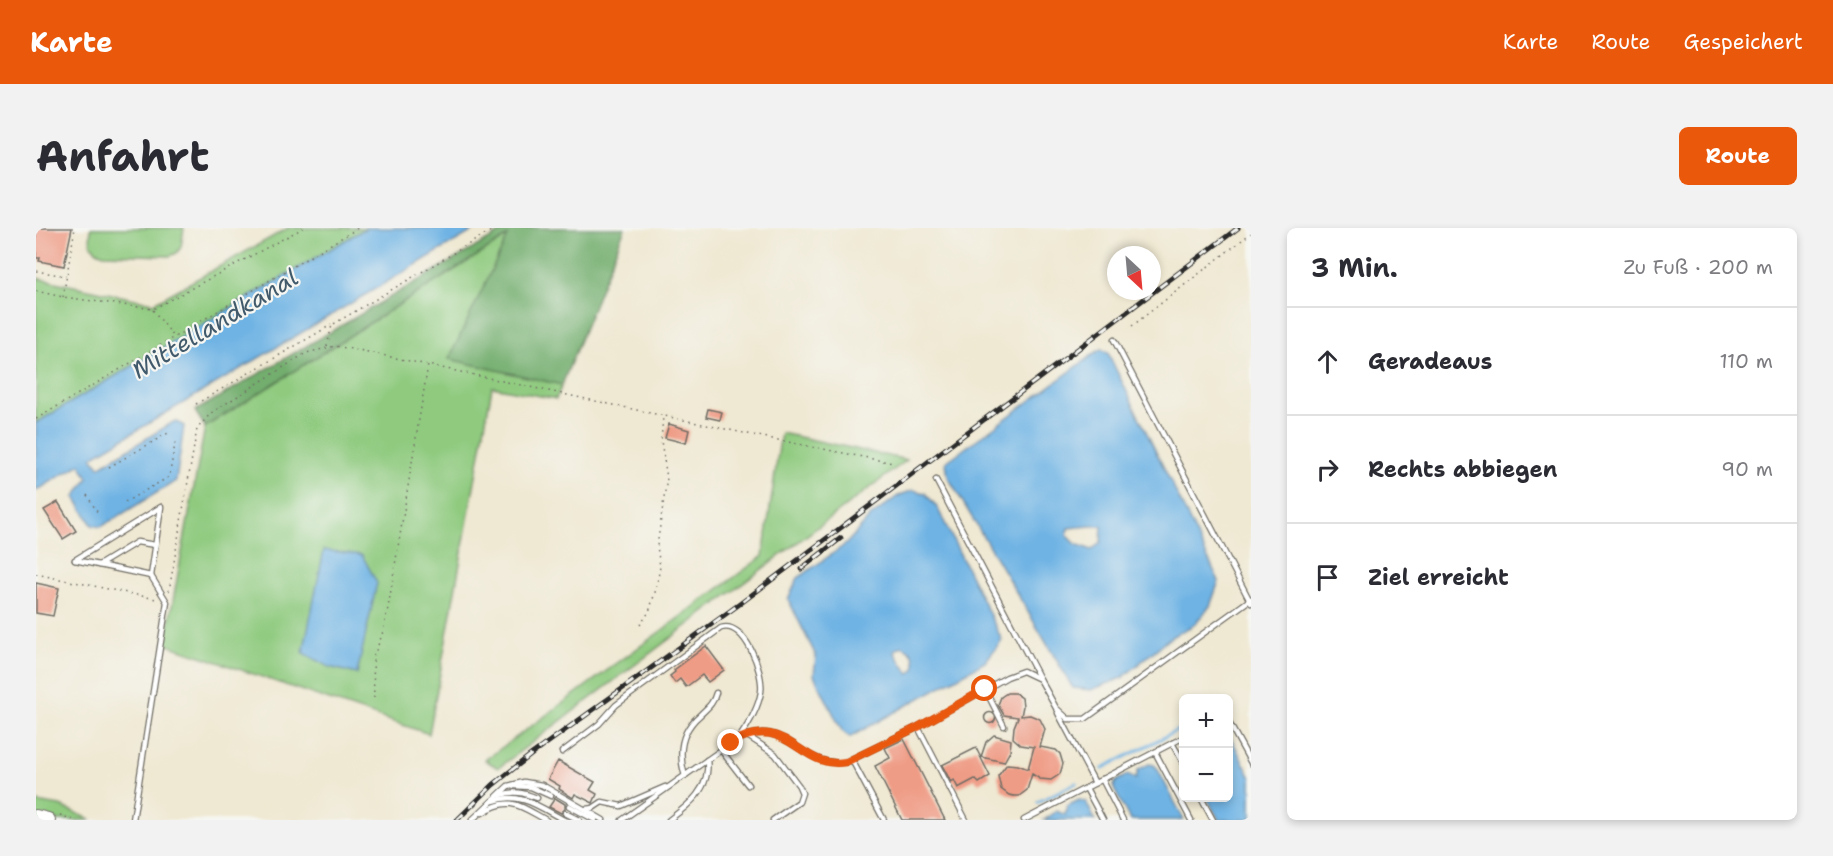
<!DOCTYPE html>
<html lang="de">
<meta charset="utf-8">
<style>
:root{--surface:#fff;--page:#f2f2f3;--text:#2b2b33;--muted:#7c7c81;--line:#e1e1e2;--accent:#ea580c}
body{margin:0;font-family:"Shantell Sans",sans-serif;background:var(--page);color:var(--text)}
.controls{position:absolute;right:18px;bottom:18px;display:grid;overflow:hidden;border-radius:9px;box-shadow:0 3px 9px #0003}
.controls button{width:54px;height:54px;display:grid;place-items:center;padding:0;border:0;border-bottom:2px solid var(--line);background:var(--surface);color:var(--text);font:30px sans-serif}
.compass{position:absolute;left:1071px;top:18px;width:54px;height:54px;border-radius:50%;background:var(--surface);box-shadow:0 3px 9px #0003;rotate:154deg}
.stop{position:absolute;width:18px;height:18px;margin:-14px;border:4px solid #ea580c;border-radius:50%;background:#fff}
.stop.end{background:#ea580c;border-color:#fff;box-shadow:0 2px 6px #0008}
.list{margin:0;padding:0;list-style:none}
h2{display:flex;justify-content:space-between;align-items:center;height:78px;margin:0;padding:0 24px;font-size:26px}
h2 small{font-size:20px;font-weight:400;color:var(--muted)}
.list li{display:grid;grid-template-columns:39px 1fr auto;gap:18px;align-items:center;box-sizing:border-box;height:108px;padding:0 24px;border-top:2px solid var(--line)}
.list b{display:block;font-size:22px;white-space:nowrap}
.list em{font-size:20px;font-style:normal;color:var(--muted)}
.icon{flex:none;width:33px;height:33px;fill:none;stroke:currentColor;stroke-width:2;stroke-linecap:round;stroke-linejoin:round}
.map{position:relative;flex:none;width:1215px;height:592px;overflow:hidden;border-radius:9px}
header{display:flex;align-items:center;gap:36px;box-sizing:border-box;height:84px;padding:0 30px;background:var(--accent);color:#fff}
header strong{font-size:28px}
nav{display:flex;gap:33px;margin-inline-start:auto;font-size:21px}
.intro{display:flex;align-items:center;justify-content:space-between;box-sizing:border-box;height:144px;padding:0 36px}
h1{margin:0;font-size:42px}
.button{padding:15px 27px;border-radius:9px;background:var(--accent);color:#fff;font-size:21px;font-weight:700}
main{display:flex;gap:36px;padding:0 36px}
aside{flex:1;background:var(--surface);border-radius:9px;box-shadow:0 3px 9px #0003}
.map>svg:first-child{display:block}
</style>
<header>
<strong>Karte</strong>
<nav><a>Karte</a><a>Route</a><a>Gespeichert</a></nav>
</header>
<div class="intro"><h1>Anfahrt</h1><a class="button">Route</a></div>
<main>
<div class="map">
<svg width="1215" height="592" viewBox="0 0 1215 592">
<rect width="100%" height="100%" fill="#f6f6f2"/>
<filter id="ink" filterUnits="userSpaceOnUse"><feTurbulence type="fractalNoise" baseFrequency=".0167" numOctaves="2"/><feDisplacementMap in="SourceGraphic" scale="12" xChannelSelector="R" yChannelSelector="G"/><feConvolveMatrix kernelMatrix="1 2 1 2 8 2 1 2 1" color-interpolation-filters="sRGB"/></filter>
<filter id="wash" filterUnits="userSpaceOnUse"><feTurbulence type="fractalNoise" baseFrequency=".008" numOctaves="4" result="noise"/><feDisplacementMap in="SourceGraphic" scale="24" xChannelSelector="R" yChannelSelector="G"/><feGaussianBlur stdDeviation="1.35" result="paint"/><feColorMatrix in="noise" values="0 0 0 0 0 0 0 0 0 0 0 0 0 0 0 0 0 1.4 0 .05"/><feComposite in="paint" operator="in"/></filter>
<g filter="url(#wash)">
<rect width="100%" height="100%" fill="#efe8d2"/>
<!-- green -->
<g fill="#8fca7f" stroke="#5d7a55" stroke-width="1.5">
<path d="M55,0h93l-3,19 -4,6 -7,3 -66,-2 -5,-2c-11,-6 -9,-13 -8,-24z"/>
<polygon points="252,0 330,0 0,195 0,50 118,75"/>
<polygon points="474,7 413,131 526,157 520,171 456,159 393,506 129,416 169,199"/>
<polygon points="745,205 871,232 462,540 449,532 727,328"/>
<polygon points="0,574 24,578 56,592 0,592"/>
</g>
<!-- forest -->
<polygon fill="#73ae6e" stroke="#4f6c4c" stroke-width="1.5" points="472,0 589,0 526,157 413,131 472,8 169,199 159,183"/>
<!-- water -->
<g fill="#6eb3e4" stroke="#4c6f88" stroke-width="1.5" fill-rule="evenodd">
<polygon points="330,0 442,0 56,229 63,239 139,193 148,198 140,253 65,299 56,297 39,269 52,250 44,236 0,263 0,195"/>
<path d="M1065,121l7,4 111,228 -9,25 -16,19 -23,12 -49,41 -31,12 -18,-2 -125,-211 -2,-15zM1055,298h11l-1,16 -9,8 -16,-6 -9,-9 1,-7z"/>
<path d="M877,262l12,3 12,14 65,133 -17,22 -135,75 -8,-6 -28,-56 2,-19 -28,-57 10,-21 48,-34 24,-27 28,-21zM866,418c12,6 13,10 13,23l-6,5 -15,-23z"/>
<polygon points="288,322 326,327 341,355 321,446 293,439 267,425"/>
<polygon points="1193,506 1215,550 1215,592 1183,592 1171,570 1192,570"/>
<path d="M1113,536l5,1 3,3 27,52h-54l-16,-31c-1,-9 7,-10 13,-14l9,4 2,-9z"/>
<polygon points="1043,572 1050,574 1059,592 1008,592 1021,583 1029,587 1031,578"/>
</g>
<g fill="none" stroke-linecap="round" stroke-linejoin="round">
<!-- stream -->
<g stroke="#6eb3e4" stroke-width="3">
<polyline points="1067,540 1148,499"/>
<polyline points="1002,574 1040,555"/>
</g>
</g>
<g id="blocks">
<!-- building -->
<g fill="#ef9c86">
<polygon points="0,0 36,0 28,38 3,33 4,30 0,30"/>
<polygon points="672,181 686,184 684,192 670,189"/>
<polygon points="633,196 653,202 650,215 629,210"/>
<polygon points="22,274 40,303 27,311 8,282"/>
<polygon points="0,355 23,360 17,388 0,385"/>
<polygon points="670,418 688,442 672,454 666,447 650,459 644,451 639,455 634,448 639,444 638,442"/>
<polygon points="971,465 979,465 986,470 987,478 985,488 994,487 1004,491 1009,501 1004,519 1020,522 1024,526 1027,536 1024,546 1015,552 1004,551 996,546 991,562 983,568 978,568 973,567 965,561 962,548 971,536 982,537 992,541 998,519 985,517 977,510 978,499 982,489 968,487 962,477 965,469"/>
<circle cx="954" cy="490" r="5.5"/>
<polygon points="958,507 975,512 974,523 968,534 945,529 950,514"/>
<polygon points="868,511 909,592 866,592 839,538 854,530 849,520"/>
<polygon points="940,520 954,548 943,555 939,551 922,560 918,552 915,554 906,537"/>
<polygon points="522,533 559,554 554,562 561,566 557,575 539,566 537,570 523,561 524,558 512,551"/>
<polygon points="519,570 529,576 529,581 525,585 513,579"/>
</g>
</g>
</g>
<g filter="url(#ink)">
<use href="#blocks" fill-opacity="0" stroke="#706d65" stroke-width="1.5"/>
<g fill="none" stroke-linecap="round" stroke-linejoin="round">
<!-- service casing -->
<g stroke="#706d65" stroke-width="7">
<g id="service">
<polyline points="1078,112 1215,375"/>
<polyline points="900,252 1004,451"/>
<polyline points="39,332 115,348 131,374 97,592"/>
<polyline points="39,332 125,279 115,348"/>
<polyline points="63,337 101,314 119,317"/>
<polyline points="949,461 968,498"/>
<polyline points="1022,485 1059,555"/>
<polyline points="1192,493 1215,535"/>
<polyline points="882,499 930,592"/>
<polyline points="710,507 739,526 763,558 766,565 763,574 737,592"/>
<polyline points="1136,515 1148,536"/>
<polyline points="685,522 712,557"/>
<path d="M526,524l37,-28 17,-19 105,-77c24,-8 43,45 40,64 -3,17 -12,32 -22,46"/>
<polyline points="1119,524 1155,592"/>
<polyline points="816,532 848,592"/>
<path d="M649,548c-7,-23 -4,-45 15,-61 8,-8 13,-11 16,-22"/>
<polyline points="1066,551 1087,592"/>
<polyline points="478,558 495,559 515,568"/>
<polyline points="1050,560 1067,592"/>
<path d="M465,567c14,-5 23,-2 36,3"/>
<polyline points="1165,570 1177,592"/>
<path d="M458,573c26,-10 47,7 70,19"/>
<polyline points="533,578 559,592"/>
<polyline points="550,581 557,580 566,574 585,578 629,559"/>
<path d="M446,585c28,-18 38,-7 64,7"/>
<polyline points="529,585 543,592"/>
<polyline points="436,592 472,558 488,554 506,557 567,592"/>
<path d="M586,592l109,-77c57,-33 66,27 115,19l72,-35 89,-50 16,-6 17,8 16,29 12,11h17l166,-120"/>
<path d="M633,592c20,-15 42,-32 38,-60"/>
<polyline points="988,592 1148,509"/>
</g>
</g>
<!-- primary casing -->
<g stroke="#706d65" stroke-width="16">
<polyline id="primary" points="0,589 12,592"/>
</g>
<!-- path -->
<g stroke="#706d65" stroke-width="1.5" stroke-dasharray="1.5 4.5" stroke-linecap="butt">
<polyline points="0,43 30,48"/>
<polyline points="0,63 27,69 117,81 267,0"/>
<polyline points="27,69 39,0"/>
<polyline points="117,82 138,109"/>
<polyline points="1096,98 1215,5"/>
<polyline points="291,118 296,97 460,0"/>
<polyline points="160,176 295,97"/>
<polyline points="0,191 322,0"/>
<polyline points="73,239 134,204"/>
<polyline points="51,267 63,287"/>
<polyline points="89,274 133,249 140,211"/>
<polyline points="0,346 120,371"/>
<polyline points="133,363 161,201 175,185 270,125 299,118 327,123 717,207 857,235"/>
<polyline points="604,397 613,384 620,361 624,339 621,318 631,250 625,213 627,188"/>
<polyline points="338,470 337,430 346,407 352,380 392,137"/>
<polyline points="24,587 37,592"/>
</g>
<!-- service -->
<use href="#service" stroke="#fff" stroke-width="4.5"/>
<!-- primary -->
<use href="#primary" stroke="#fff" stroke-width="14"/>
<!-- rail casing -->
<g stroke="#2b2b2b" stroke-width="5">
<g id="rail">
<polyline points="765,341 805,310"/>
<polyline points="421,592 457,557 496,526 705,375 1202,0"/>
</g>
</g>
<!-- rail -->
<use href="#rail" stroke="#f6f6f2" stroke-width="3" stroke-dasharray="9" stroke-linecap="butt"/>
</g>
</g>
<g fill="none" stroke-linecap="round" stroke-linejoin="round" filter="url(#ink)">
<!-- route -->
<path stroke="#ea580c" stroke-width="8" d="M695,515c57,-33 67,28 115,19l72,-35 67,-38"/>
</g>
<g text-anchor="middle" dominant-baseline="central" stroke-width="4.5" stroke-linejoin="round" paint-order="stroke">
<!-- water labels -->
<g font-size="24" font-style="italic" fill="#425b6c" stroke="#f6f6f2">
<text transform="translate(179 96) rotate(-31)">Mittellandkanal</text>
</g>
</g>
</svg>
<div class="controls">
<button>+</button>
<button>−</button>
</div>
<svg class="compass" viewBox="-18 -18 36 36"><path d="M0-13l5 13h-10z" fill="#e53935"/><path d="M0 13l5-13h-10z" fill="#7c7c81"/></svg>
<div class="stop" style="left:949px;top:461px"></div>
<div class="stop end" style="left:695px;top:515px"></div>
</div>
<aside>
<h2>3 Min.<small>Zu Fuß · 200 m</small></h2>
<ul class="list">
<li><svg class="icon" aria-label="ahead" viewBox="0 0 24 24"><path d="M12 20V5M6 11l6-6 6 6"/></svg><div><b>Geradeaus</b></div><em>110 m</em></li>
<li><svg class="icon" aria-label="right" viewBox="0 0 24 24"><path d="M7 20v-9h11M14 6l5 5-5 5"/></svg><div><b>Rechts abbiegen</b></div><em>90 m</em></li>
<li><svg class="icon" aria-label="arrive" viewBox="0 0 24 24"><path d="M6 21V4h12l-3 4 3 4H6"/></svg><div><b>Ziel erreicht</b></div></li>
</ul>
</aside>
</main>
